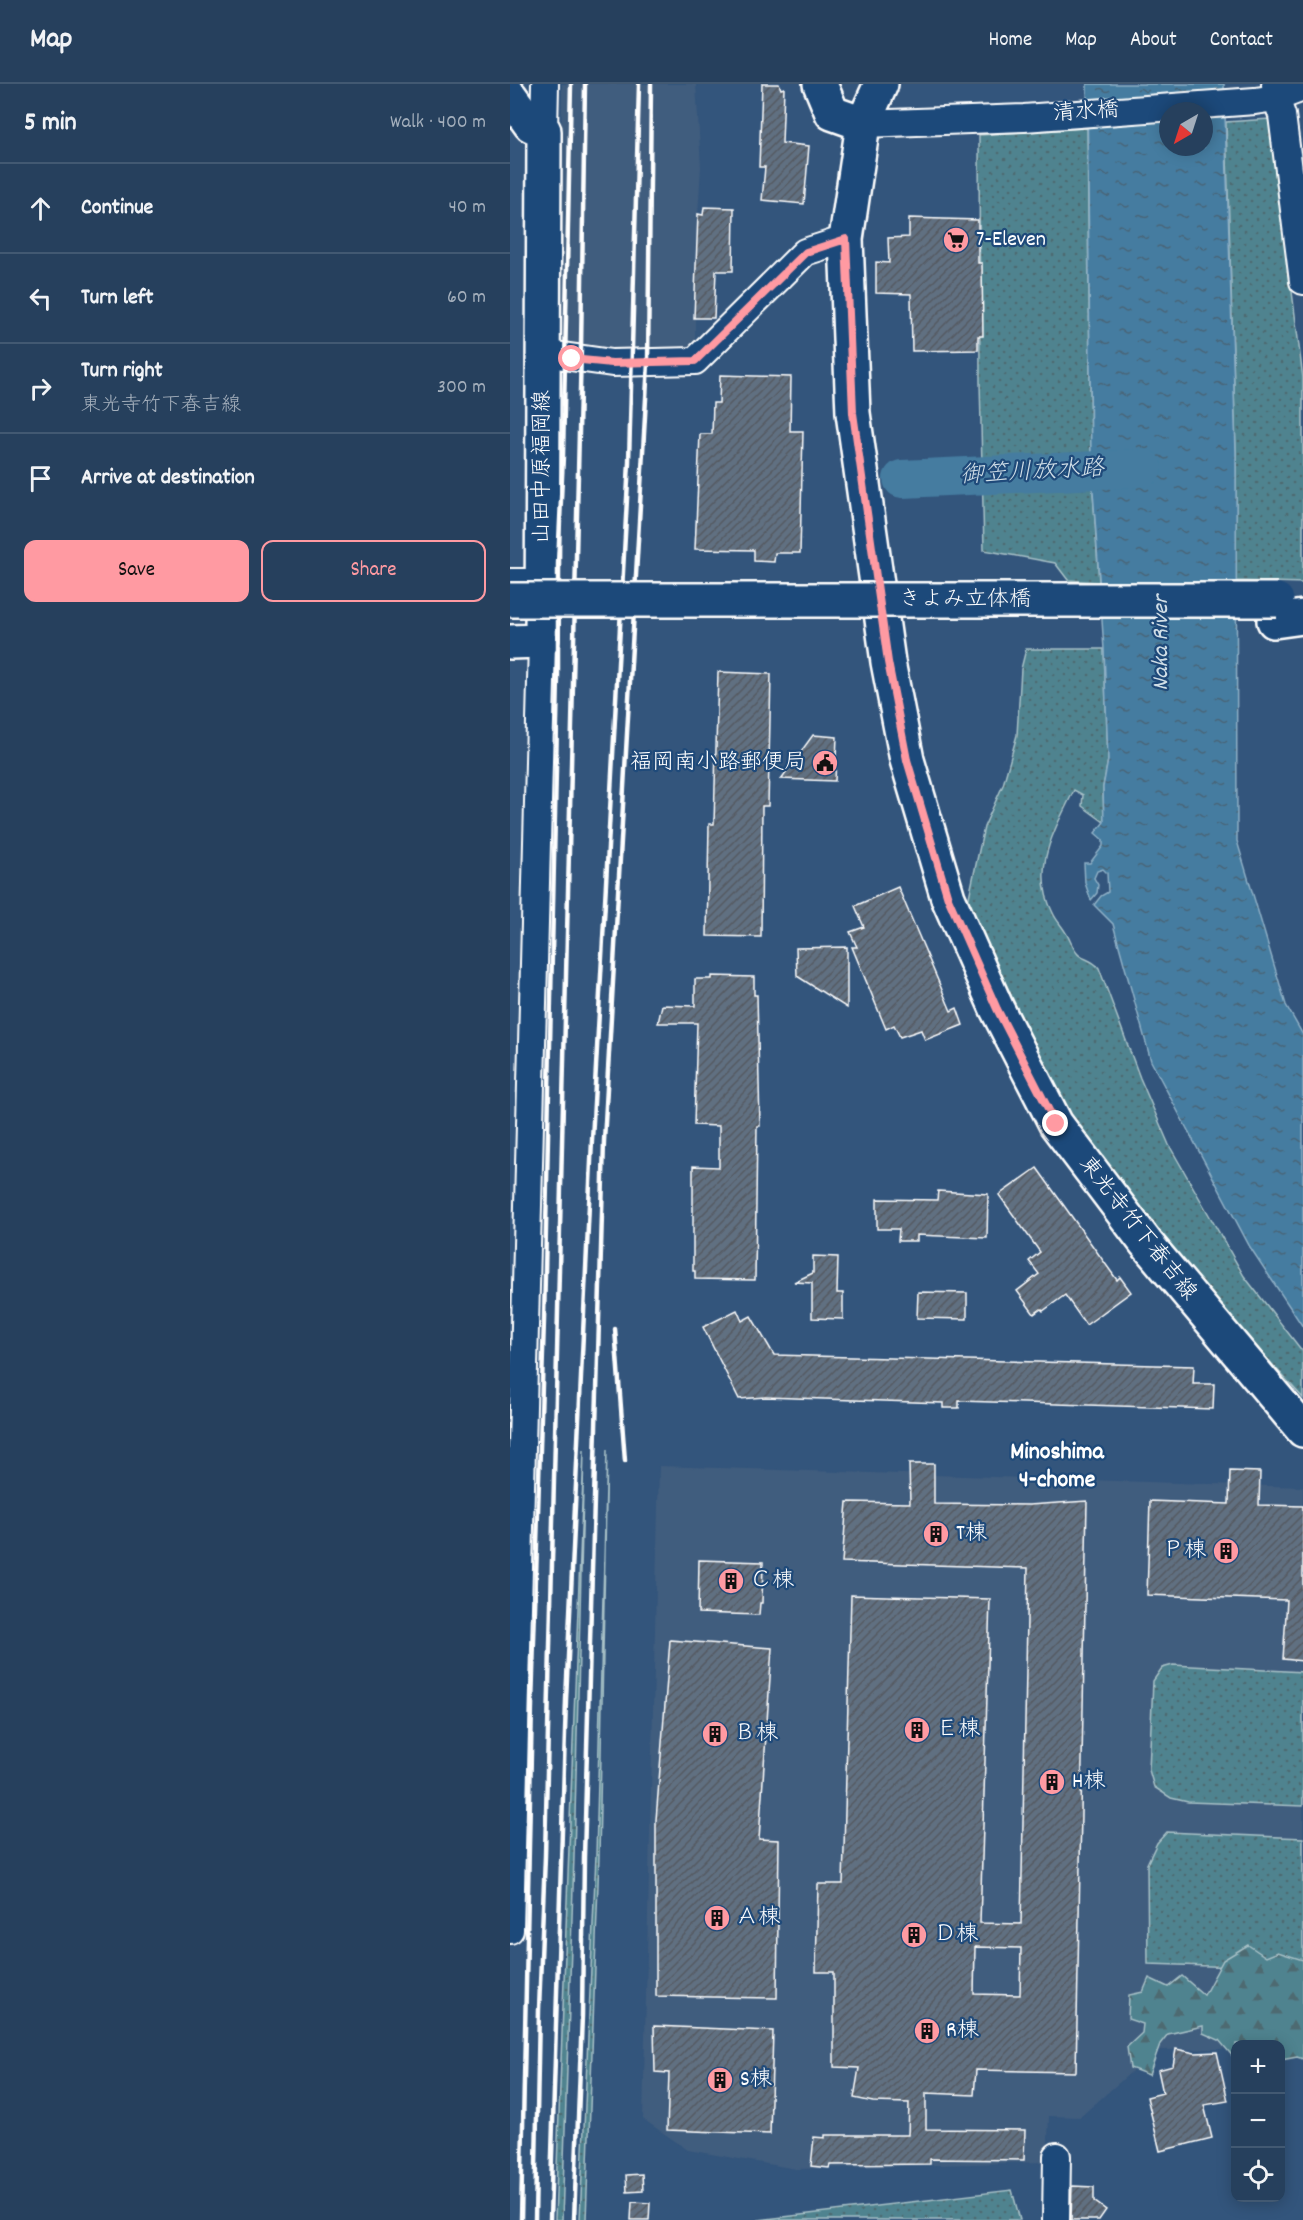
<!DOCTYPE html>
<meta charset="utf-8">
<style>
:root{--surface:#26405d;--page:#2e4763;--text:#f1f3f6;--muted:#a4afbc;--line:#425972;--accent:#ff9aa2}
body{margin:0;font-family:Dekko,"Klee One",sans-serif;background:var(--page);color:var(--text)}
.controls{position:absolute;right:18px;bottom:18px;display:grid;overflow:hidden;border-radius:12px;box-shadow:0 3px 15px #0003}
.controls button{width:54px;height:54px;display:grid;place-items:center;padding:0;border:0;border-bottom:2px solid var(--line);background:var(--surface);color:var(--text);font:30px sans-serif}
.compass{position:absolute;left:649px;top:18px;width:54px;height:54px;border-radius:50%;background:var(--surface);box-shadow:0 3px 15px #0003;rotate:219deg}
.stop{position:absolute;width:18px;height:18px;margin:-14px;border:4px solid #ff9aa2;border-radius:50%;background:#fff}
.stop.end{background:#ff9aa2;border-color:#fff;box-shadow:0 2px 6px #0008}
.list{margin:0;padding:0;list-style:none}
h2{display:flex;justify-content:space-between;align-items:center;height:78px;margin:0;padding:0 24px;font-size:26px}
h2 small{font-size:20px;font-weight:400;color:var(--muted)}
.list li{display:grid;grid-template-columns:39px 1fr auto;gap:18px;align-items:center;box-sizing:border-box;height:90px;padding:0 24px;border-top:2px solid var(--line)}
.list b{display:block;font-size:22px;white-space:nowrap}
.list p{margin:0;font-size:20px;white-space:nowrap;color:var(--muted)}
.list em{font-size:20px;font-style:normal;color:var(--muted)}
.actions{display:flex;gap:12px;padding:18px 24px}
.actions a{flex:1;padding:14px 0;border:2px solid var(--accent);border-radius:12px;text-align:center;font-size:21px;color:var(--accent)}
.actions .main{background:var(--accent);color:#111}
.icon{flex:none;width:33px;height:33px;fill:none;stroke:currentColor;stroke-width:2;stroke-linecap:round;stroke-linejoin:round}
.map{position:relative;flex:none;width:793px;height:2136px;overflow:hidden}
header{display:flex;align-items:center;gap:36px;box-sizing:border-box;height:84px;padding:0 30px;background:var(--surface);border-bottom:2px solid var(--line)}
header strong{font-size:28px}
nav{display:flex;gap:33px;margin-inline-start:auto;font-size:21px}
main{display:flex}
aside{flex:1;background:var(--surface)}
.map>svg:first-child{display:block}
</style>
<header>
<strong>Map</strong>
<nav><a>Home</a><a>Map</a><a>About</a><a>Contact</a></nav>
</header>
<main>
<aside>
<h2>5 min<small>Walk · 400 m</small></h2>
<ul class="list">
<li><svg class="icon" aria-label="ahead" viewBox="0 0 24 24"><path d="M12 20V5M6 11l6-6 6 6"/></svg><div><b>Continue</b></div><em>40 m</em></li>
<li><svg class="icon" aria-label="left" viewBox="0 0 24 24"><path d="M17 20v-9H6M10 6l-5 5 5 5"/></svg><div><b>Turn left</b></div><em>60 m</em></li>
<li><svg class="icon" aria-label="right" viewBox="0 0 24 24"><path d="M7 20v-9h11M14 6l5 5-5 5"/></svg><div><b>Turn right</b><p>東光寺竹下春吉線</p></div><em>300 m</em></li>
<li><svg class="icon" aria-label="arrive" viewBox="0 0 24 24"><path d="M6 21V4h12l-3 4 3 4H6"/></svg><div><b>Arrive at destination</b></div></li>
</ul>
<div class="actions"><a class="main">Save</a><a>Share</a></div>
</aside>
<div class="map">
<svg width="793" height="2136" viewBox="0 0 793 2136">
<defs>
<pattern id="grass-dots" width="8" height="8" patternUnits="userSpaceOnUse" patternTransform="scale(1.5)"><rect width="8" height="8" fill="#50838f"/><path d="M2 2h.1M6 6h.1" fill="none" stroke="#4e6a71" stroke-width="1.8" stroke-linecap="round"/></pattern>
<pattern id="forest-firs" width="22" height="20" patternUnits="userSpaceOnUse" patternTransform="scale(1.5)"><rect width="22" height="20" fill="#50838f"/><path d="M5 1l3.5 6h-7zM16 11l3.5 6h-7z" fill="#4e6a71"/></pattern>
<pattern id="water-ripples" width="26" height="14" patternUnits="userSpaceOnUse" patternTransform="scale(1.5)"><rect width="26" height="14" fill="#447ca0"/><path d="M2 4q2-2 4 0t4 0M15 11q2-2 4 0t4 0" fill="none" stroke="#486476"/></pattern>
<pattern id="building-hatch" width="6" height="6" patternUnits="userSpaceOnUse" patternTransform="scale(1.5)"><rect width="6" height="6" fill="#617081"/><path d="M-1 1l2-2M0 6l6-6M5 7l2-2" fill="none" stroke="#545a61"/></pattern>
</defs>
<rect width="100%" height="100%" fill="#33557c"/>
<filter id="ink" filterUnits="userSpaceOnUse"><feTurbulence type="fractalNoise" baseFrequency=".0167" numOctaves="2"/><feDisplacementMap in="SourceGraphic" scale="12" xChannelSelector="R" yChannelSelector="G"/><feConvolveMatrix kernelMatrix="1 2 1 2 8 2 1 2 1" color-interpolation-filters="sRGB"/></filter>
<g filter="url(#ink)">
<!-- built -->
<g fill="#415d7e">
<polygon points="52,0 186,0 191,83 185,178 185,264 176,268 48,267"/>
<polygon points="149,1382 793,1403 793,1964 770,1960 726,1960 725,1965 646,1966 570,2033 539,2032 537,2078 286,2085 178,2066 133,2035"/>
</g>
<!-- grass -->
<g fill="url(#grass-dots)" stroke="#a8c1c7" stroke-width="1.5">
<polygon points="760,35 793,294 793,499 726,497 726,368 716,38"/>
<polygon points="577,44 581,378 589,498 558,496 545,479 474,466 470,298 469,51"/>
<path d="M516,565h78l4,111 -5,27 1,35 -22,-16 1,-11 -9,-5c-19,40 -44,78 -21,123 3,7 9,13 13,20 4,6 6,14 11,20 5,7 14,5 22,15l41,110 29,67 75,131 59,76v46l-132,-145 -102,-133 -101,-218 16,-75 19,-42 14,-50 4,-66z"/>
<polygon points="74,1366 64,1773 52,2136 45,2136"/>
<polygon points="97,1366 89,1772 76,2136 70,2136 86,1771"/>
<polygon points="663,1581 793,1588 793,1722 678,1718 661,1714 644,1703 639,1686 643,1597 652,1584"/>
<polygon points="657,1748 793,1754 793,1885 638,1880 637,1780 647,1759"/>
<polygon points="502,2106 510,2136 248,2136"/>
</g>
<!-- forest -->
<polygon fill="url(#forest-firs)" stroke="#a8c1c7" stroke-width="1.5" points="738,1861 756,1873 768,1868 793,1876 793,1975 787,1973 771,1976 770,1960 726,1960 725,1975 709,1956 693,1949 693,1942 658,1950 650,1960 639,1991 620,1984 617,1963 632,1949 633,1940 618,1935 619,1911 633,1908 639,1894 658,1903 672,1892 694,1911 713,1876"/>
<!-- water -->
<path fill="url(#water-ripples)" stroke="#8fb0c6" stroke-width="1.5" fill-rule="evenodd" d="M577,0h137l12,368 1,389 49,164 17,30v292l-53,-80 -99,-186 -38,-137 -19,-19 7,-9 7,-4 -1,-19 -4,-4 -6,2 -3,7 4,7 -1,8 -6,7 -6,-17 -1,-20h6l13,-17v-6l-8,-7 9,-11 -1,-35 5,-27 -4,-111 -13,-187zM658,27h36v36h-36z"/>
<g fill="none" stroke-linecap="round" stroke-linejoin="round">
<!-- river -->
<polyline stroke="#447ca0" stroke-width="38" points="392,395 633,384"/>
</g>
<!-- building -->
<g fill="url(#building-hatch)" stroke="#fff" stroke-width="1.5" fill-rule="evenodd">
<polygon points="252,0 269,0 271,5 274,4 272,59 299,62 294,120 252,116 255,83 249,83"/>
<polygon points="194,123 224,124 223,187 206,187 204,234 184,234 188,130 193,131"/>
<polygon points="399,134 468,136 468,179 472,179 473,252 468,252 468,266 402,267 401,210 366,209 366,178 379,179 378,154 399,153"/>
<polygon points="210,291 281,293 280,347 293,347 290,469 265,469 264,478 244,477 244,466 185,465 190,350 202,350 203,319 209,319"/>
<polygon points="208,588 261,590 258,722 252,722 251,853 197,852 199,740 204,740"/>
<polygon points="303,651 327,653 325,697 271,695"/>
<polygon points="388,803 441,927 447,924 453,941 415,956 411,946 390,953 384,941 376,945 342,863 347,863 340,848 354,843 345,822"/>
<polygon points="337,863 337,924 287,892 286,864"/>
<polygon points="202,892 244,893 244,911 247,911 250,1042 247,1042 245,1196 185,1195 185,1187 183,1187 183,1082 209,1083 209,1042 184,1041 187,939 148,939 152,921 185,922 185,895 202,895"/>
<polygon points="527,1084 607,1196 610,1193 621,1208 576,1241 555,1211 533,1227 531,1225 524,1230 507,1207 529,1190 519,1177 530,1168 489,1111"/>
<polygon points="428,1107 478,1110 477,1154 407,1151 407,1157 388,1157 389,1145 367,1145 367,1115 427,1116"/>
<polygon points="303,1172 328,1173 327,1209 333,1209 333,1235 302,1234 302,1199 284,1198 303,1189"/>
<polygon points="408,1208 457,1209 457,1235 407,1234"/>
<polygon points="227,1226 232,1237 241,1232 264,1271 684,1282 683,1300 704,1300 703,1325 449,1317 449,1324 433,1324 433,1319 255,1313 229,1315 193,1243"/>
<path d="M399,1380h25v40l95,1 58,-4 -11,571 -100,-2 -2,25 -48,-2v36l99,1 -1,30 -94,-1v5l-100,1 -1,3 -18,-2 3,-29 11,1v-3h83l1,-32 -36,-1 -19,-4 5,-30 -25,-1v-95h-18l2,-88h25l8,-289 139,4 -10,324 41,1 7,-356 -186,-6 5,-60 63,1zM465,1863l46,1 -1,47 -46,-1z"/>
<polygon points="720,1387 750,1388 749,1421 793,1422 793,1577 773,1575 777,1516 637,1511 640,1417 719,1420"/>
<polygon points="189,1476 253,1478 252,1519 250,1519 249,1531 188,1529"/>
<polygon points="160,1556 262,1564 249,1755 269,1756 267,1914 146,1912 146,1736"/>
<polygon points="144,1942 263,1947 260,2050 157,2046 159,1989 145,1988"/>
<polygon points="666,1965 685,1969 707,1968 718,2017 694,2021 702,2054 650,2067 637,2013 653,2009 648,1986 663,1982"/>
<polygon points="132,2090 133,2107 117,2108 116,2091"/>
<polygon points="562,2102 584,2103 584,2117 596,2126 589,2136 561,2136"/>
<polygon points="122,2118 140,2119 139,2136 121,2136"/>
</g>
<g fill="none" stroke-linecap="round" stroke-linejoin="round">
<!-- street casing -->
<g stroke="#fff" stroke-width="30">
<g id="street">
<polyline points="765,0 766,14 772,31 793,197"/>
<polyline points="353,40 514,34 745,17 766,14 793,4"/>
<polyline points="34,47 35,0"/>
<polyline points="32,269 102,279 185,277 295,168 336,155"/>
<polyline points="0,498 33,498"/>
<polyline points="0,1846 32,557"/>
<polyline points="546,2136 547,2072"/>
</g>
</g>
<!-- secondary casing -->
<g stroke="#fff" stroke-width="38">
<g id="secondary">
<polyline points="310,0 322,29 353,40"/>
<polyline points="371,0 353,40 336,155 343,329 378,578 397,676 438,814 487,925 546,1040 636,1159 793,1346"/>
<polyline points="0,12 21,41 34,47 32,557 0,558"/>
<polyline points="764,537 793,533"/>
</g>
</g>
<!-- street -->
<use href="#street" stroke="#1f4a7a" stroke-width="26"/>
<!-- secondary -->
<use href="#secondary" stroke="#1f4a7a" stroke-width="33"/>
<!-- rail -->
<g stroke="#fff" stroke-width="4.5">
<polyline points="105,1245 115,1377"/>
<polyline points="11,2136 22,1621 34,1236 48,593 48,480 53,372 61,0"/>
<polyline points="25,2136 29,1926 35,1772 71,264 75,0"/>
<polyline points="40,2136 56,1616 82,1056 119,378 129,0"/>
<polyline points="64,2136 72,1932 74,1773 94,1057 138,279 141,0"/>
</g>
<!-- secondary-bridge casing -->
<g stroke="#fff" stroke-width="38" stroke-linecap="butt">
<polyline id="secondary-bridge" points="0,516 767,516"/>
</g>
<!-- secondary-bridge -->
<use href="#secondary-bridge" stroke="#1f4a7a" stroke-width="33"/>
</g>
</g>
<g fill="none" stroke-linecap="round" stroke-linejoin="round" filter="url(#ink)">
<!-- route -->
<polyline stroke="#ff9aa2" stroke-width="8" points="62,275 102,279 185,277 296,168 336,155 343,329 378,578 397,676 438,814 487,925 546,1040"/>
</g>
<!-- icons -->
<defs>
<g id="supermarket-disc" transform="scale(1.35)"><circle r="9.5" fill="#ff9aa2" stroke="#1f4a7a"/><path d="M-6-5.5h2.5l.6 2H6L4.5 2H-2.5L-4.4-4H-6ZM-1.5 3.2a1.3 1.3 0 1 0 .1 0ZM3 3.2a1.3 1.3 0 1 0 .1 0Z" fill="#111"/></g>
<g id="civic-disc" transform="scale(1.35)"><circle r="9.5" fill="#ff9aa2" stroke="#1f4a7a"/><path d="M-.6-6.5H3V-4.5H.6V-3L4-1V1h2V6H-6V1h2V-1L-.6-3ZM-1.2 2.5V6h2.4V2.5Z" fill="#111"/></g>
<g id="building-disc" transform="scale(1.35)"><circle r="9.5" fill="#ff9aa2" stroke="#1f4a7a"/><path d="M-4-6H4V6H1V3H-1V6H-4ZM-2.5-4.3h1.7v1.8h-1.7ZM.8-4.3h1.7v1.8H.8ZM-2.5-1h1.7V.8h-1.7ZM.8-1h1.7V.8H.8Z" fill="#111"/></g>
</defs>
<g fill-rule="evenodd">
<use href="#supermarket-disc" x="446" y="156"/>
<use href="#civic-disc" x="315" y="679"/>
<use href="#building-disc" x="426" y="1450"/>
<use href="#building-disc" x="716" y="1467"/>
<use href="#building-disc" x="221" y="1497"/>
<use href="#building-disc" x="407" y="1646"/>
<use href="#building-disc" x="205" y="1650"/>
<use href="#building-disc" x="542" y="1698"/>
<use href="#building-disc" x="207" y="1834"/>
<use href="#building-disc" x="404" y="1851"/>
<use href="#building-disc" x="417" y="1947"/>
<use href="#building-disc" x="210" y="1996"/>
</g>
<g text-anchor="middle" dominant-baseline="central" stroke-width="4.5" stroke-linejoin="round" paint-order="stroke">
<!-- street labels -->
<g font-size="22" fill="#fff" stroke="#1f4a7a">
<text transform="translate(576 29) rotate(-4)">清水橋</text>
<text transform="translate(33 383) rotate(-90)">山田中原福岡線</text>
<text x="455" y="516">きよみ立体橋</text>
<text transform="translate(627 1145) rotate(52)">東光寺竹下春吉線</text>
</g>
<!-- poi labels -->
<g font-size="22" fill="#fff" stroke="#1f4a7a" text-anchor="start">
<text x="466" y="156">7-Eleven</text>
<text x="296" y="679" text-anchor="end">福岡南小路郵便局</text>
<text x="446" y="1450">T棟</text>
<text x="696" y="1467" text-anchor="end">Ｐ棟</text>
<text x="240" y="1497">Ｃ棟</text>
<text x="426" y="1646">Ｅ棟</text>
<text x="224" y="1650">Ｂ棟</text>
<text x="562" y="1698">H棟</text>
<text x="226" y="1834">Ａ棟</text>
<text x="424" y="1851">Ｄ棟</text>
<text x="436" y="1947">R棟</text>
<text x="230" y="1996">S棟</text>
</g>
<!-- water labels -->
<g font-size="24" font-style="italic" fill="#d0dee7" stroke="#1f4a7a">
<text transform="translate(522 389) rotate(-3)">御笠川放水路</text>
<text transform="translate(652 559) rotate(-90)">Naka River</text>
</g>
<!-- neighbourhood labels -->
<g font-size="24" font-weight="bold" fill="#fff" stroke="#1f4a7a">
<text x="547" y="1369">Minoshima<tspan x="547" dy="28">4-chome</tspan></text>
</g>
</g>
</svg>
<div class="controls">
<button>+</button>
<button>−</button>
<button><svg class="icon" aria-label="locate" viewBox="0 0 24 24"><circle cx="12" cy="12" r="6"/><path d="M12 2v4M12 18v4M2 12h4M18 12h4"/></svg></button>
</div>
<svg class="compass" viewBox="-18 -18 36 36"><path d="M0-13l5 13h-10z" fill="#e53935"/><path d="M0 13l5-13h-10z" fill="#a4afbc"/></svg>
<div class="stop" style="left:62px;top:275px"></div>
<div class="stop end" style="left:546px;top:1040px"></div>
</div>
</main>
